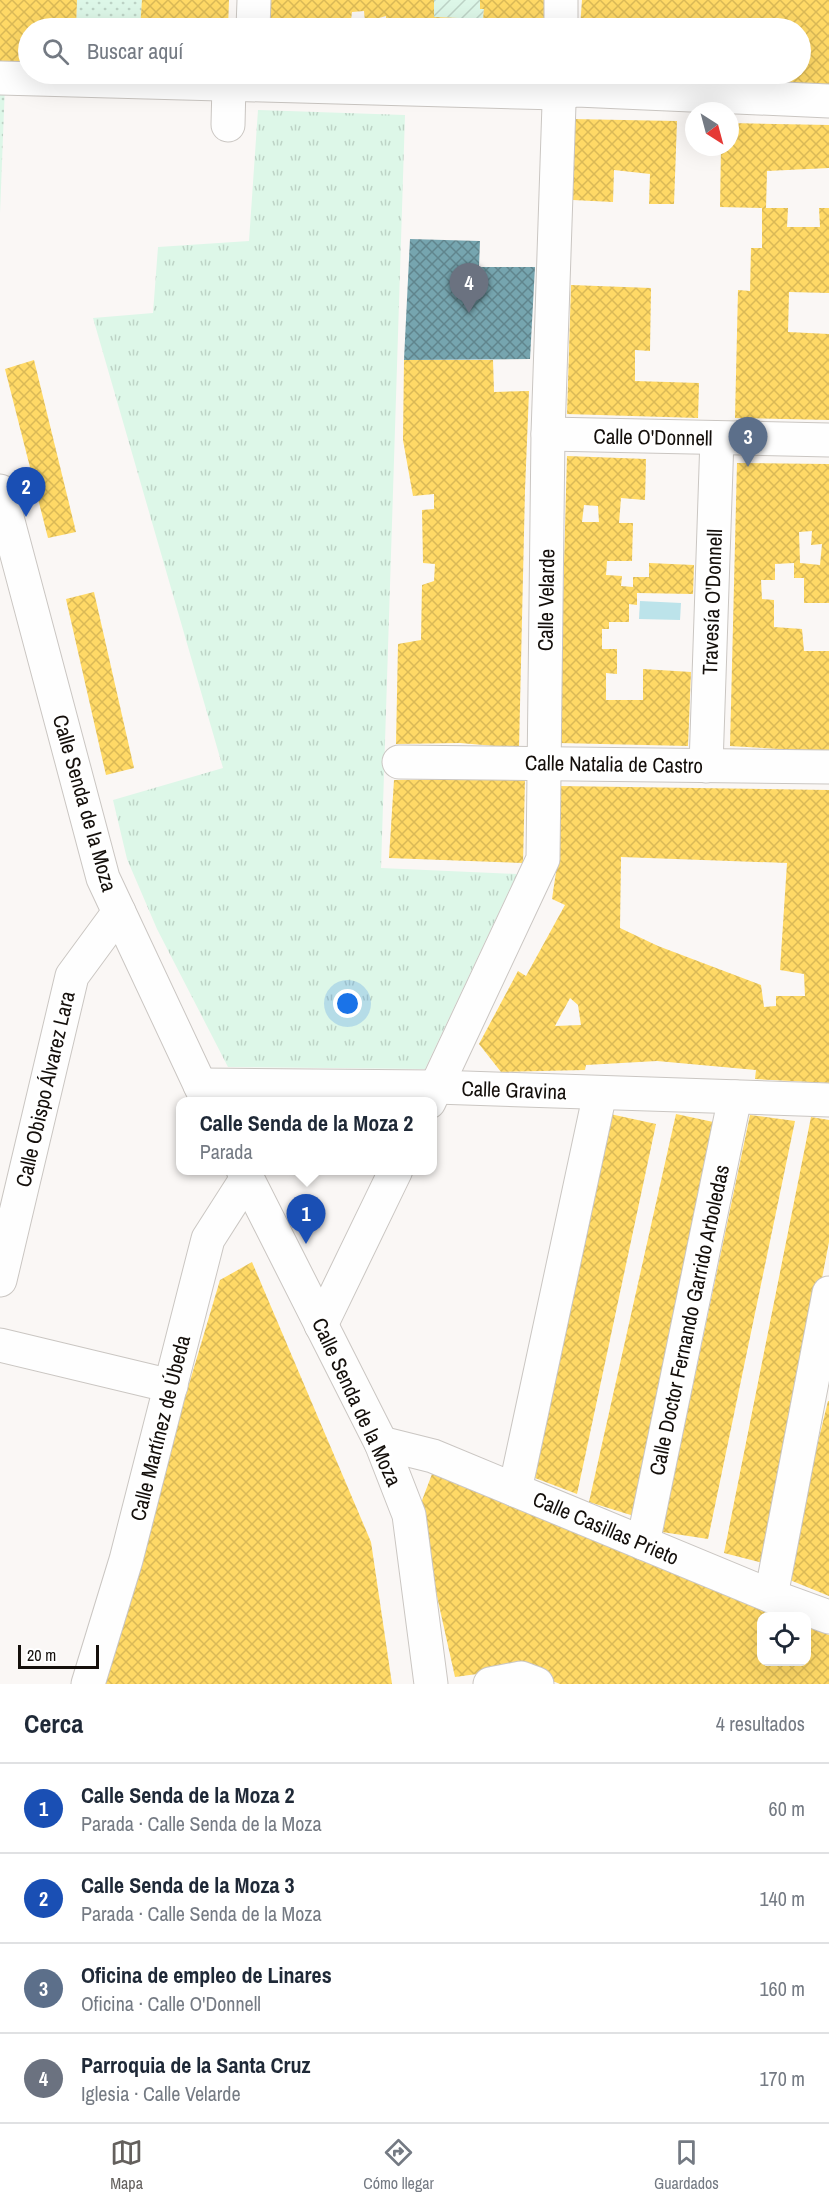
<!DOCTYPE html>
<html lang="es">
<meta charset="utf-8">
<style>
:root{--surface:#fff;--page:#f2f2f3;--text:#1f2937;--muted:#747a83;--line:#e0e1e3;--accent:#64605d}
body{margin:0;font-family:"Archivo Narrow",sans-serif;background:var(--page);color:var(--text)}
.controls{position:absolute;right:18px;bottom:18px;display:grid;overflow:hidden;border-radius:12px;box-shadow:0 6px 24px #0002}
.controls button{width:54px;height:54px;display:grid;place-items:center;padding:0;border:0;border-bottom:2px solid var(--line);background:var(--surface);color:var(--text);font:30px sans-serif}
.compass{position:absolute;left:685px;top:102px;width:54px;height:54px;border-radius:50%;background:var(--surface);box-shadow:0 6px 24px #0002;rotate:144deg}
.scale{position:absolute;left:18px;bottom:15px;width:81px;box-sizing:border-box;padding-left:6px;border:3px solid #140f0b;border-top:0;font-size:16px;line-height:21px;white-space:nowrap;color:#140f0b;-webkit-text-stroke:4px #fff;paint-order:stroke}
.you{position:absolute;left:348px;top:1004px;width:21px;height:21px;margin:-15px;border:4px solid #fff;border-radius:50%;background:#1a73e8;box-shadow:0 0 0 9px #1a73e833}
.badge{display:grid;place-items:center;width:39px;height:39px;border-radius:50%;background:var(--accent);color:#fff;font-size:20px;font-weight:700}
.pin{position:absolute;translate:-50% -50px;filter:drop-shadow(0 2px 3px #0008)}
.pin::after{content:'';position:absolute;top:32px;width:21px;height:18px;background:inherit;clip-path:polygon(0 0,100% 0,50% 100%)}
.popup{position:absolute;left:176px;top:1097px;width:261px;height:78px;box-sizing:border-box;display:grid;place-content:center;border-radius:12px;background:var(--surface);filter:drop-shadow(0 2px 4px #0005);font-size:20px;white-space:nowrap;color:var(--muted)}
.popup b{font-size:22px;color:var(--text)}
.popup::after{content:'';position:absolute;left:50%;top:100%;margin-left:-12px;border:12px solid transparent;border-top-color:var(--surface)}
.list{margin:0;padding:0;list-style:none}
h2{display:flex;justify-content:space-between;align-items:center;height:78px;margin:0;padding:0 24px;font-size:26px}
h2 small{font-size:20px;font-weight:400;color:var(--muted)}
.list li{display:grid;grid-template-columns:39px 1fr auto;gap:18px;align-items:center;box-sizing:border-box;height:90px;padding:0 24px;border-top:2px solid var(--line)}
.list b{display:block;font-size:22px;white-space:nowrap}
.list p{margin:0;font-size:20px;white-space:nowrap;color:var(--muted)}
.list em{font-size:20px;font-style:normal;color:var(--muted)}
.icon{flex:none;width:33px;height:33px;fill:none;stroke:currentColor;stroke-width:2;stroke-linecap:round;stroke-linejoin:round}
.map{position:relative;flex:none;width:829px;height:1684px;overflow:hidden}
.search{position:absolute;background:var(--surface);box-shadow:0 6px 24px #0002;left:18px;right:18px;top:18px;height:66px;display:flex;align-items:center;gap:15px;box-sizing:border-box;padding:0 21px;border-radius:33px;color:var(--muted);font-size:22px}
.sheet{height:438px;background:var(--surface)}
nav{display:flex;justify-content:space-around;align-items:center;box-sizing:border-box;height:84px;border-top:2px solid var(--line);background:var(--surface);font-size:16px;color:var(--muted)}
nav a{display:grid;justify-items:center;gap:3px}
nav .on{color:var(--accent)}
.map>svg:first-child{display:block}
</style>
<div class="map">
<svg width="829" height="1684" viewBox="0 0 829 1684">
<defs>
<pattern id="grass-tufts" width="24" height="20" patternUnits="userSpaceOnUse" patternTransform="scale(1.5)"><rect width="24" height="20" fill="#ddf7e8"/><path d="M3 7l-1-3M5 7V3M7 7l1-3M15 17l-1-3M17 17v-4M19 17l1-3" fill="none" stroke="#bdd3c6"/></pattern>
<pattern id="park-dots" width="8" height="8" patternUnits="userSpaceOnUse" patternTransform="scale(1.5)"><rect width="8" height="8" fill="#ddf7e8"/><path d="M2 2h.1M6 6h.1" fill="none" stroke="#bdd3c6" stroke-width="1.8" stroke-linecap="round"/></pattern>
<pattern id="garden-furrows" width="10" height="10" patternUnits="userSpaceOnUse" patternTransform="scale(1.5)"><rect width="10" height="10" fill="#ddf7e8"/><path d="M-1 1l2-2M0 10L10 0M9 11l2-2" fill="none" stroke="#bdd3c6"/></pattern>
<pattern id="homes-cross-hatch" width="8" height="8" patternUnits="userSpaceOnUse" patternTransform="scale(1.5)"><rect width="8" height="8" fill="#ffd966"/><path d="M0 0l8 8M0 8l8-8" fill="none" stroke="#dab957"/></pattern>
<pattern id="public-cross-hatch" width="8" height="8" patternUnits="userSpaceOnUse" patternTransform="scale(1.5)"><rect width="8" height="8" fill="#76a5af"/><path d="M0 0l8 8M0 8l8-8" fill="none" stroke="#60858d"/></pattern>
</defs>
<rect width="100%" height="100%" fill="#faf7f5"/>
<!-- grass -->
<polygon fill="url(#grass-tufts)" points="258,110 405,115 381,868 517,874 425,1069 228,1067 157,929 127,859 113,800 223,768 93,318 153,313 158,247 249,241"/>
<!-- park -->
<g fill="url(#park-dots)">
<polygon points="77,0 142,0 140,28 76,28"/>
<polygon points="5,85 0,213 0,86"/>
</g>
<!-- garden -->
<polygon fill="url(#garden-furrows)" points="434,0 480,0 480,9 484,9 483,19 434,17"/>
<!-- water -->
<polygon fill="#bce3ea" points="640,601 681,603 680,620 639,619"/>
<!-- homes -->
<g fill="url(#homes-cross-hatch)" fill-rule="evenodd">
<polygon points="0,0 77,0 76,28 28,28 28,63 0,62"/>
<polygon points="142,0 229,0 228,28 140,28"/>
<polygon points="268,0 434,0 434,17 483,19 484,9 480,9 480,0 545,0 545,28 386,28 386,16 365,22 364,11 352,12 350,28 268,28"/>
<polygon points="582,0 829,0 829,90 577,90 578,74 801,74 801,28 580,28"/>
<polygon points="493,74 545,74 545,80 493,81"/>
<polygon points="571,119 677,121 674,204 649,204 650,174 614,170 613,202 573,200 573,196 568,196"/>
<polygon points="730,123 829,125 829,168 767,171 766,208 788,208 787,227 820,227 819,208 829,208 829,293 789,292 788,332 829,334 829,420 735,418 738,290 750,291 751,248 762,248 762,208 720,207 721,147 730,147"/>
<polygon points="571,285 651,288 650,351 635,350 635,381 699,383 698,418 567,414"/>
<polygon points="34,360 76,532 48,538 5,369"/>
<polygon points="404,360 493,360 494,392 529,391 525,490 519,748 460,743 396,744 398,644 421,640 422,585 434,581 435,564 423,563 422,510 434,509 434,494 413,496 403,440"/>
<path d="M567,456l79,3 -1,41 -24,-2 -2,25h14l-1,38h-25l-1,14 16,1 -1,10 12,1v-10h16v-14l45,2 -1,29 -56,-1v12l-8,-1v18h-20v7h-7v20h15v25l-11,-1v27h37v-31l48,3 -3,74 -129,-3zM584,505l14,1 1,16h-17z"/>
<path d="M737,463l92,1v139h-25v-25h-10v-15l-19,1v16h-14l1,19 12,1v27l28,2 2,22h25v101l-99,-6zM812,531l-1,14 11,-1 -2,21 -20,-2 -1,-31z"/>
<polygon points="94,592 134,768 106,775 66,599"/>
<polygon points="525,779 523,863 389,858 394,780"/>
<path d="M560,786l269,4v293l-74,-4 1,-9 -99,-9 -71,4 -1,5 -84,2 -22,-28 39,-73 8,5 39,-71 -13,-6 7,-47zM621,857l166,6 -7,107 24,4 1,22h-29v10l-12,1 -3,-22 -103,-39 -38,-18zM570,998l8,7 3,20 -26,1z"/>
<polygon points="610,1114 656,1124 577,1494 535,1478"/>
<polygon points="676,1114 718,1123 634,1516 589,1502"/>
<polygon points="750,1115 795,1121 708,1539 662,1532"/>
<polygon points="811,1117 829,1120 829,1242 767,1564 724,1553"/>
<polygon points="252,1262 371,1542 392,1684 100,1684 220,1280"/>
<polygon points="828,1401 829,1401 829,1596 785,1578"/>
<polygon points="432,1474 780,1616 762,1616 762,1662 807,1662 807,1627 829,1635 829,1684 560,1684 521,1668 455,1677 418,1511"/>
</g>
<!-- public -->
<polygon fill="url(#public-cross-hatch)" points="410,239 480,241 479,267 535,267 530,359 404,360"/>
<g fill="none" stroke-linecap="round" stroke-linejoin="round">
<!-- minor casing -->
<g stroke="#cac6c2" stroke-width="35">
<g id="minor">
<polyline points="253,28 254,0"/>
<polyline points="561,28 561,0"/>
<polyline points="0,78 559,93 577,90 829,101"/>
<polyline points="228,125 229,84"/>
<polyline points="548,434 829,440"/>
<polyline points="0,491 103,878 208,1102"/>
<polyline points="399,762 829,767"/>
<polyline points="706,766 717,438"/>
<polyline points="200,1085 436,1087 829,1100"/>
<polyline points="429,1102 543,859 548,434 560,74"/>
<polyline points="243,1170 381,1443 409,1515 431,1684"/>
<polyline points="0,1280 72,976 119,912"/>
<polyline points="321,1325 396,1170"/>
<polyline points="0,1345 171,1386"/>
<polyline points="381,1443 433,1456 771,1596 829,1617"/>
<polyline points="515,1490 600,1093"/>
<polyline points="643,1543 735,1097"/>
<polyline points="771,1596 829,1293"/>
<polyline points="88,1684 126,1560 208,1239 247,1178"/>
<polyline points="490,1684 521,1678 537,1684"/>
</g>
</g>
<!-- minor -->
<use href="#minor" stroke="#fefefe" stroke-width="33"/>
</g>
<g text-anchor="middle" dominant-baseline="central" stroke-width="6" stroke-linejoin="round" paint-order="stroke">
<!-- street labels -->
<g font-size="21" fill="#140f0b" stroke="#fff">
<text transform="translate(653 437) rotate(1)">Calle O'Donnell</text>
<text transform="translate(546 600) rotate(-89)">Calle Velarde</text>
<text transform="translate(712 602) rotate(-88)">Travesía O'Donnell</text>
<text transform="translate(614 764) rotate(1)">Calle Natalia de Castro</text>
<text transform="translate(85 803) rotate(74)">Calle Senda de la Moza</text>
<text transform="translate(45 1089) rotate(-77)">Calle Obispo Álvarez Lara</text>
<text transform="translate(514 1090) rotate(2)">Calle Gravina</text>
<text transform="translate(689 1320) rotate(-78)">Calle Doctor Fernando Garrido Arboledas</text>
<text transform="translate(357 1402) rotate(65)">Calle Senda de la Moza</text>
<text transform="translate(160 1428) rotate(-76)">Calle Martínez de Úbeda</text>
<text transform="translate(606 1528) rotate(23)">Calle Casillas Prieto</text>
</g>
</g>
</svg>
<div class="controls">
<button><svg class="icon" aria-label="locate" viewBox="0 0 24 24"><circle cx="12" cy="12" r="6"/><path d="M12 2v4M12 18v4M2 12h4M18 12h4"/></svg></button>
</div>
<svg class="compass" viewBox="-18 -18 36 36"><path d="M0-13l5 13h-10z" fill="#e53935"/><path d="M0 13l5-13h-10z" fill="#747a83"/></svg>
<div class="scale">20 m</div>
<div class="you"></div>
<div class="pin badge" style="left:306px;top:1244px;background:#1a4fb4">1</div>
<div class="popup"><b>Calle Senda de la Moza 2</b>Parada</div>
<div class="pin badge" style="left:26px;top:517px;background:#1a4fb4">2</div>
<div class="pin badge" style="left:748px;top:467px;background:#5c6f8a">3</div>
<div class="pin badge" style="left:469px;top:313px;background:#6b7280">4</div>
<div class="search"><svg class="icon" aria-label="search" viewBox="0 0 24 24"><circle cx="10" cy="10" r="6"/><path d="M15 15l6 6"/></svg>Buscar aquí</div>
</div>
<section class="sheet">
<h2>Cerca<small>4 resultados</small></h2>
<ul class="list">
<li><span class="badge" style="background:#1a4fb4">1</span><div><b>Calle Senda de la Moza 2</b><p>Parada · Calle Senda de la Moza</p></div><em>60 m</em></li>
<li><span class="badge" style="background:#1a4fb4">2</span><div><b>Calle Senda de la Moza 3</b><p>Parada · Calle Senda de la Moza</p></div><em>140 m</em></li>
<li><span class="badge" style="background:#5c6f8a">3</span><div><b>Oficina de empleo de Linares</b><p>Oficina · Calle O'Donnell</p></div><em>160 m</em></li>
<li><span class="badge" style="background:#6b7280">4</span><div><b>Parroquia de la Santa Cruz</b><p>Iglesia · Calle Velarde</p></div><em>170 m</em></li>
</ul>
</section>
<nav>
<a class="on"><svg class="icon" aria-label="map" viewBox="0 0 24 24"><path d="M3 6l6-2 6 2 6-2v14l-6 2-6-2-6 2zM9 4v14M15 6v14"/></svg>Mapa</a>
<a><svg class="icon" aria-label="directions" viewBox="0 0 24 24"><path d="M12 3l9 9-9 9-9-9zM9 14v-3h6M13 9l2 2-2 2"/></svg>Cómo llegar</a>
<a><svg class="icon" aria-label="saved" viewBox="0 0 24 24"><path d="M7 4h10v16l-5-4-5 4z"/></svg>Guardados</a>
</nav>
